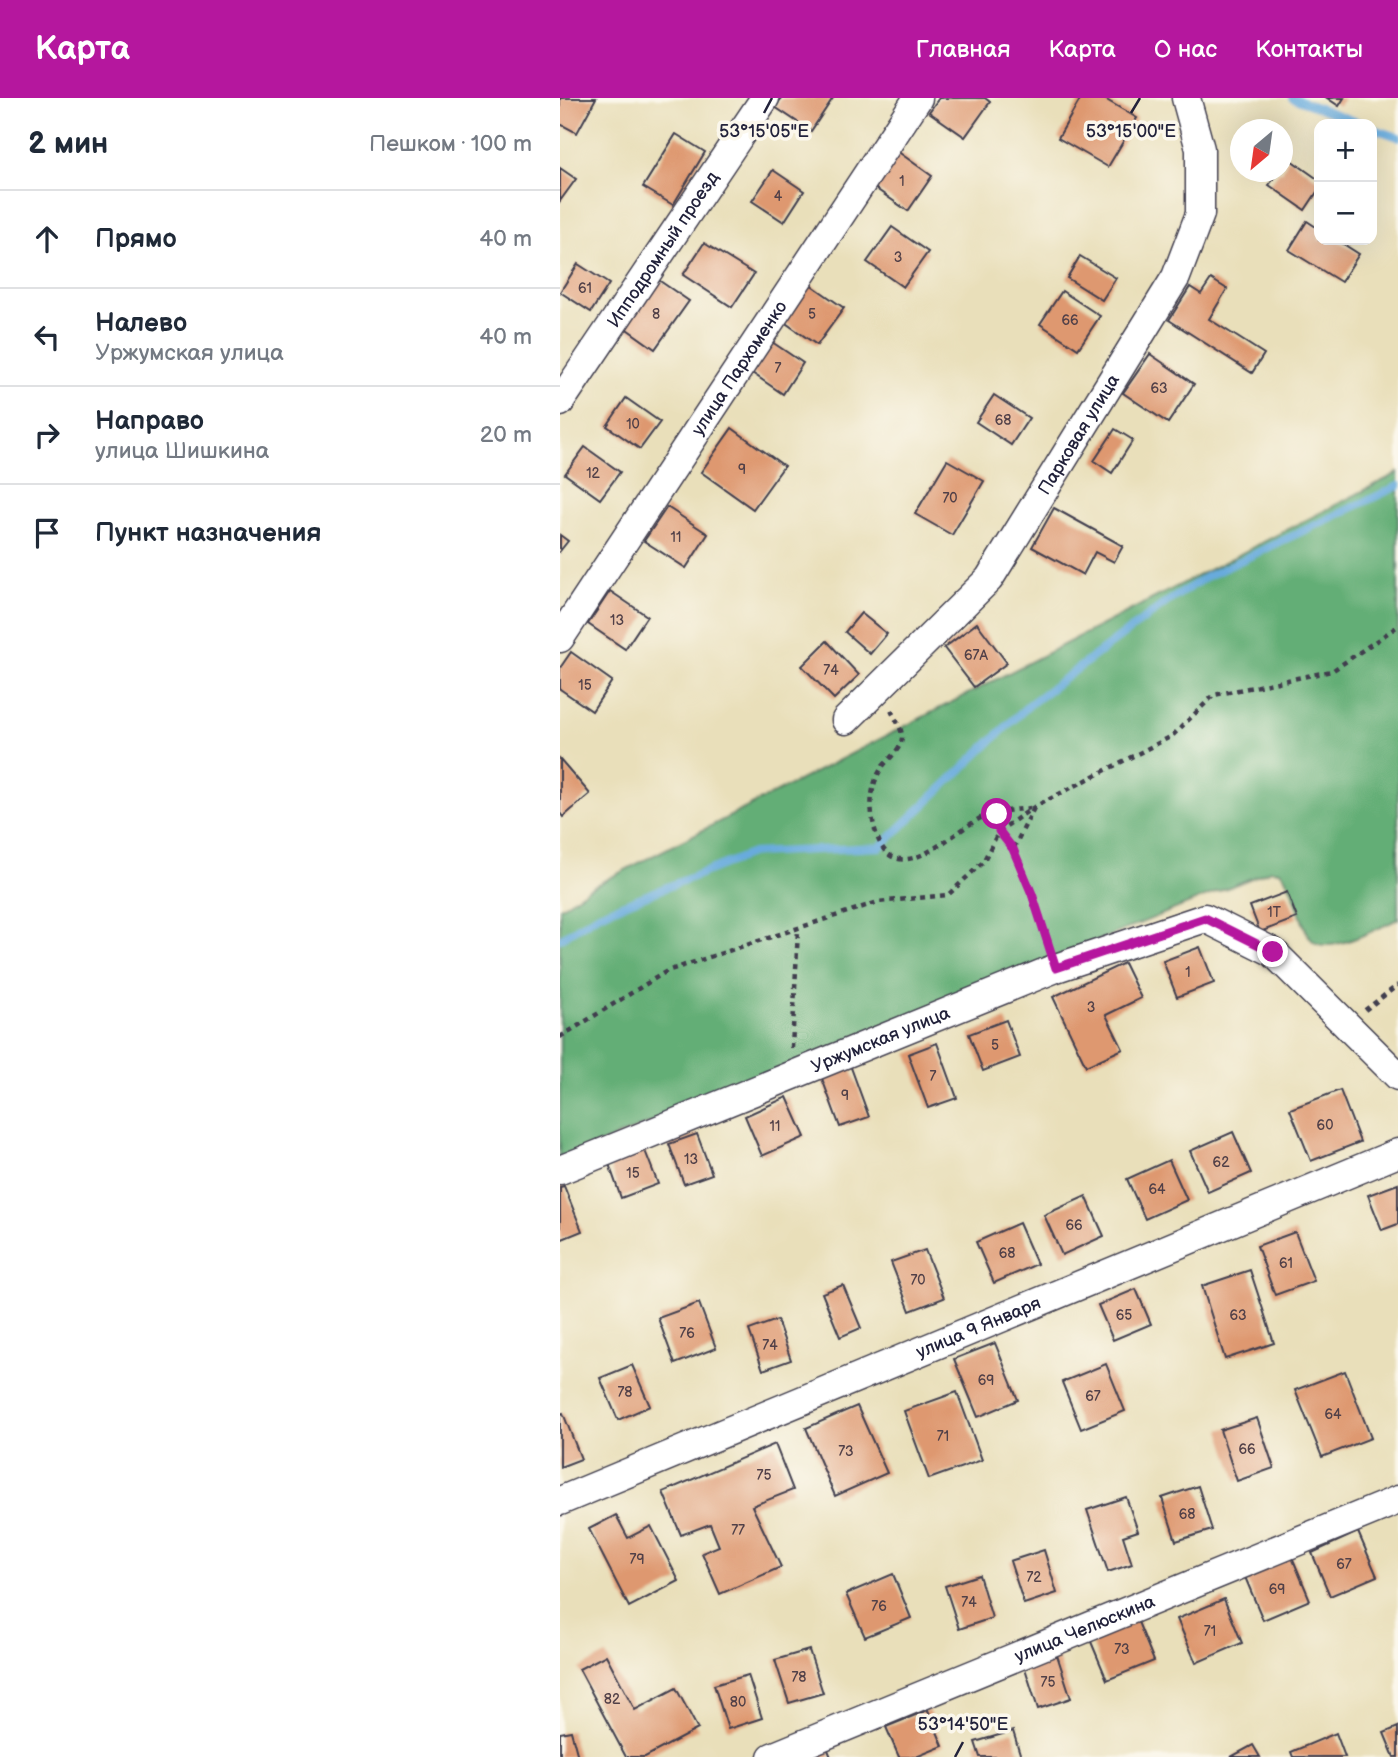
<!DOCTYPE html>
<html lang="ru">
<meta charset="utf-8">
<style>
:root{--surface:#fff;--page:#f6f6f7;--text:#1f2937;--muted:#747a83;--line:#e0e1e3;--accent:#b5179e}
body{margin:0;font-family:"Balsamiq Sans",sans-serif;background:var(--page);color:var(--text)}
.controls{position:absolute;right:21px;top:21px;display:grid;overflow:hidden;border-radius:14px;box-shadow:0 7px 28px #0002}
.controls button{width:63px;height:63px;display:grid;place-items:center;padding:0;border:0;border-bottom:2px solid var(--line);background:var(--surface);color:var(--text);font:35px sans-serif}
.compass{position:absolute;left:670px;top:21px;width:63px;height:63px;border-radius:50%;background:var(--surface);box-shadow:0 7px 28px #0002;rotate:209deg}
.stop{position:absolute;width:21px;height:21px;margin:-16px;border:5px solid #b5179e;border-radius:50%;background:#fff}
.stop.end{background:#b5179e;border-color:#fff;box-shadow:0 2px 7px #0008}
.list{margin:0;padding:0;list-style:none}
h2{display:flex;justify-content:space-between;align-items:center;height:91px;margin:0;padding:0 28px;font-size:30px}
h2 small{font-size:23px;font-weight:400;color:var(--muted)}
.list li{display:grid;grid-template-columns:46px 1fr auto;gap:21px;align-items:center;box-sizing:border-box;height:98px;padding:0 28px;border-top:2px solid var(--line)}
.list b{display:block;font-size:26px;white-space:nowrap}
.list p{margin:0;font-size:23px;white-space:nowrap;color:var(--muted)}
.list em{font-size:23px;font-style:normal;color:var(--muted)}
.icon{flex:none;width:38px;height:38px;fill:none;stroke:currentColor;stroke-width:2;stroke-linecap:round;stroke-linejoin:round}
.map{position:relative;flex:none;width:838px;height:1659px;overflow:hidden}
header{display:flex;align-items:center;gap:42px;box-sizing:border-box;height:98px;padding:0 35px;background:var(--accent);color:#fff}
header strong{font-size:33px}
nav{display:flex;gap:38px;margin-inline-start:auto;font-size:24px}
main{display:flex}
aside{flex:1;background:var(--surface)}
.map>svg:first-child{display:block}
</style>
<header>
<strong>Карта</strong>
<nav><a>Главная</a><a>Карта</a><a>О нас</a><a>Контакты</a></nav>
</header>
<main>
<aside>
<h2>2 мин<small>Пешком · 100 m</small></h2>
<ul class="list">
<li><svg class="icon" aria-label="ahead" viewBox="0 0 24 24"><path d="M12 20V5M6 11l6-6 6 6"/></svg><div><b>Прямо</b></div><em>40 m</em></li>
<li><svg class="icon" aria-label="left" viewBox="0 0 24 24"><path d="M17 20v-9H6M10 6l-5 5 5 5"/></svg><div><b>Налево</b><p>Уржумская улица</p></div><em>40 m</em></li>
<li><svg class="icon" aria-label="right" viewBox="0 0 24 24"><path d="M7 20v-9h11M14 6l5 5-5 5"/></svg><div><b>Направо</b><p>улица Шишкина</p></div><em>20 m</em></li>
<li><svg class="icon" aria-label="arrive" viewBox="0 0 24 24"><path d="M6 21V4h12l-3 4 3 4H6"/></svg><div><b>Пункт назначения</b></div></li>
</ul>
</aside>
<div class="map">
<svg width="838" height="1659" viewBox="0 0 838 1659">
<rect width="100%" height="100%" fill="#fbf7ec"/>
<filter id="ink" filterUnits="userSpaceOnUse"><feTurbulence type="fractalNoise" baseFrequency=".0143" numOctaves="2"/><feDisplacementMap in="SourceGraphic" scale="14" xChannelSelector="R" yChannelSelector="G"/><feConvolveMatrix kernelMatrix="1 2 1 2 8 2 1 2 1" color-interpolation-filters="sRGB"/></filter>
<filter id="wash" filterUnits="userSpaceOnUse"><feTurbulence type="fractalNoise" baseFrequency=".00686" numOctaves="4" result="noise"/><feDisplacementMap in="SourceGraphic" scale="28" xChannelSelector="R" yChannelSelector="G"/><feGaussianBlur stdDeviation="1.57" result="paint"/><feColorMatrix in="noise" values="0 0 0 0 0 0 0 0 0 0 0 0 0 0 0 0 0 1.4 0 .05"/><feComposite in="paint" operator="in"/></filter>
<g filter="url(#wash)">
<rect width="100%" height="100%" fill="#e9dfba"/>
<!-- forest -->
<path fill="#64ae76" stroke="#436858" stroke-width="2" d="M838,375v446c-18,8 -71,38 -86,21 -7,-8 -10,-20 -13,-30 -5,-14 -9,-28 -19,-39l-9,-1 -711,290v-252l28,-19z"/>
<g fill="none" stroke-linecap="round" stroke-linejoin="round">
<!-- stream -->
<g stroke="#68abdd" stroke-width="8">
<polyline points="732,0 803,26"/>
<polyline points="812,30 838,39"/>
<polyline points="0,841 39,816 193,755 320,749 470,606 607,504 646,479 838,388"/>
</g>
</g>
<g id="blocks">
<!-- building -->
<g fill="#de9870">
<polygon points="0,0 36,0 17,35 0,26"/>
<polygon points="222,0 273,0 251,33 215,9"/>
<polygon points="379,0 425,0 430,4 405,39 369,14"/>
<polygon points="521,0 543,0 577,20 548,69 498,40"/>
<polygon points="767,0 784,0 779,8"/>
<polygon points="116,36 145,54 113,107 83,89"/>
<polygon points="337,53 372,78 348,113 312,88"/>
<polygon points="728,60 759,82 759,91 745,112 709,87 719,74 722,74"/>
<polygon points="0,70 16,81 0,103"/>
<polygon points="213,72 244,93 224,124 192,103"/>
<polygon points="747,123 759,131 759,142 777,142 799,156 781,184 729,152"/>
<polygon points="332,129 368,154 343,189 307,164"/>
<polygon points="144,145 194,176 172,209 123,177"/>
<polygon points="520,158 556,180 542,202 507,180"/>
<polygon points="18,166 49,186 31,214 0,194"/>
<polygon points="97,181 129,203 95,251 64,229"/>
<polygon points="651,181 667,191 649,221 704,256 692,275 609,222 630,189 641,196"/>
<polygon points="247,184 284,210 257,247 220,221"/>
<polygon points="502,193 540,218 518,251 480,226"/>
<polygon points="212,244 243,265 223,296 192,275"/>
<polygon points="590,256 634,286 608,325 563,295"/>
<polygon points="434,297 469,320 451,347 416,324"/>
<polygon points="66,300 100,324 80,351 47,328"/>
<polygon points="172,330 224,368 193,411 141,374"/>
<polygon points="555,331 573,342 552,375 534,363"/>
<polygon points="25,349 60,374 40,401 5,376"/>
<polygon points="387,362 424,383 392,437 355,416"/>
<polygon points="107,409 148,436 126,470 84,443"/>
<polygon points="494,410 563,448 554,464 535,454 523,477 472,449"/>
<polygon points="0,437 8,443 0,453"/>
<polygon points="50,493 87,518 65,551 28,526"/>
<polygon points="301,515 327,536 310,556 285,534"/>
<polygon points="417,525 447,565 414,589 384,550"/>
<polygon points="267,543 299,577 274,601 242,568"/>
<polygon points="11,554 52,583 32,613 0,591 0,570"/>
<polygon points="0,661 30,696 3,719 0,715"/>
<polygon points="727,794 737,820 700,834 690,808"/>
<polygon points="640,849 654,885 617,899 603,863"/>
<polygon points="564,865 581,900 546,917 563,951 526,968 493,899"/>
<polygon points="446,922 460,959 423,973 409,936"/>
<polygon points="377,945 397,1000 368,1010 348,956"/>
<polygon points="289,964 309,1019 280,1029 260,975"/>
<polygon points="780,992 800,1044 751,1063 730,1011"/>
<polygon points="227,999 245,1039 202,1058 185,1018"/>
<polygon points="673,1034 691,1075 648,1094 630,1053"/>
<polygon points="137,1036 152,1076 124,1086 109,1046"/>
<polygon points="84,1050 98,1086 61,1100 48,1063"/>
<polygon points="609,1062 627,1102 585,1121 567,1081"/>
<polygon points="838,1086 838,1126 822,1132 808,1097"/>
<polygon points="4,1088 22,1133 0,1142 0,1089"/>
<polygon points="526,1098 544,1138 502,1157 484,1117"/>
<polygon points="459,1125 477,1166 434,1185 416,1144"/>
<polygon points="735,1134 754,1183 715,1197 697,1148"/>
<polygon points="365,1152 384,1200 350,1213 331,1164"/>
<polygon points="690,1172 714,1245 665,1261 642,1188"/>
<polygon points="283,1187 301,1230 280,1239 262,1195"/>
<polygon points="576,1191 591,1226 553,1242 538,1207"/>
<polygon points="139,1205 156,1250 115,1266 98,1220"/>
<polygon points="217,1222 231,1262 203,1272 189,1232"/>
<polygon points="435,1245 458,1302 418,1319 394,1261"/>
<polygon points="546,1266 565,1313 521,1331 502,1284"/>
<polygon points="72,1267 90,1308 58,1322 40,1280"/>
<polygon points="785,1273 811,1340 762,1359 735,1292"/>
<polygon points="397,1294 422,1362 369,1381 344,1313"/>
<polygon points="297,1308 327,1375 275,1398 246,1330"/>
<polygon points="3,1315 21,1361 0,1369 0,1316"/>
<polygon points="697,1320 714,1370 677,1383 660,1332"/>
<polygon points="215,1346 233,1392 192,1408 221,1469 160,1496 142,1455 159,1448 150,1426 121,1437 103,1394"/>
<polygon points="638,1388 652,1432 616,1443 602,1400"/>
<polygon points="566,1399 578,1433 563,1438 572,1466 548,1474 527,1412"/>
<polygon points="56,1417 68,1440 91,1428 119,1483 69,1509 29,1431"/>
<polygon points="798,1434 817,1478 770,1498 752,1455"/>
<polygon points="484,1452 497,1495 464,1506 450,1463"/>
<polygon points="732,1459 750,1502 703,1522 685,1479"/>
<polygon points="333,1476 351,1520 305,1539 286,1496"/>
<polygon points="419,1477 432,1520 399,1531 385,1488"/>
<polygon points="664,1501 682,1545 636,1565 617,1521"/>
<polygon points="576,1519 594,1563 547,1582 529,1539"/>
<polygon points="249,1552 263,1595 229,1605 215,1562"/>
<polygon points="46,1557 75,1612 116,1590 138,1631 85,1659 66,1659 19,1571"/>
<polygon points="497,1557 511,1600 478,1611 464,1567"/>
<polygon points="188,1577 202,1620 168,1631 154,1587"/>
<polygon points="368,1612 383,1648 356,1659 339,1659 326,1629"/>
<polygon points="838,1629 838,1659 834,1659 824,1635"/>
<polygon points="11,1633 18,1659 0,1659 0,1635"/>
<polygon points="453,1633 461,1659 420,1659 415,1644"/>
<polygon points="776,1635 785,1659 733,1659 731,1654"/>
<polygon points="266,1647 271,1659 237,1659"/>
<polygon points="693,1647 700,1659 671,1659"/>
</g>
</g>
</g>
<g filter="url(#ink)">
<use href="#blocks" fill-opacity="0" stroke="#403e4e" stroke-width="2"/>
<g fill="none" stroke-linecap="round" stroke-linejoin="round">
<!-- minor casing -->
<g stroke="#403e4e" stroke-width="31">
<g id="minor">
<path id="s1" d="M0,304l205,-304"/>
<path id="s2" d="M0,540l358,-540"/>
<path id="s3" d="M286,622l143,-141 187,-302 24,-63v-65l-14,-51"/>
<path id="s4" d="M0,1072l496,-202 149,-50 68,34 125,124"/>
<path id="s5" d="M0,1403l838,-348"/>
<path id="s6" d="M212,1659l626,-257"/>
</g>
</g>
<!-- path -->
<g stroke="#403e4e" stroke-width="4.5" stroke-dasharray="5 5" stroke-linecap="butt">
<path d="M331,612c3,7 10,17 11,25 1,13 -12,22 -19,31 -14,20 -14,45 -7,67 19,62 77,-3 107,-16 14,-6 33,-7 48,-9"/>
<polyline points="474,710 453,751 472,796 489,847"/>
<polyline points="437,716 439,733 453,751"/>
<polyline points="805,912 838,887"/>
<polyline points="0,939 107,873 318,804 388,797 423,764 439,733 474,709 612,638 654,597 772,573 838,528"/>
<polyline points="232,950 238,832"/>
</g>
<!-- minor -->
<use href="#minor" stroke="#fff" stroke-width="28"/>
</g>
</g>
<g fill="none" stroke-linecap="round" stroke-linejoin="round" filter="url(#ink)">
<!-- route -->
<polyline stroke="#b5179e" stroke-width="9" points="437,716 439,733 453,751 472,796 496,870 645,820 713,854"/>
</g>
<!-- ticks -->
<path fill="none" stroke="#22223b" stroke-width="2.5" d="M204,15l8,-15M571,15l9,-15M395,1659l8,-15"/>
<g text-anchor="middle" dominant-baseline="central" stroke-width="7" stroke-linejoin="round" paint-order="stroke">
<!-- number labels -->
<g font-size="14" fill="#514048">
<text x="342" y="83">1</text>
<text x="218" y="98">4</text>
<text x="338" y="159">3</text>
<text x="25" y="190">61</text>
<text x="96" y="216">8</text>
<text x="252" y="216">5</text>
<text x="510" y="222">66</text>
<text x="218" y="270">7</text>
<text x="599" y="290">63</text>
<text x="443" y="322">68</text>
<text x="73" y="326">10</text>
<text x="182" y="371">9</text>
<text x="33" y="375">12</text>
<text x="390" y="400">70</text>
<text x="116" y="439">11</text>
<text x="57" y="522">13</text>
<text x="416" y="557">67А</text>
<text x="271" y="572">74</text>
<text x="25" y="587">15</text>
<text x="714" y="814">1Т</text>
<text x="628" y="874">1</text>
<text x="531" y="909">3</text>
<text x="435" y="947">5</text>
<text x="373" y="978">7</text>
<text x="285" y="997">9</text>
<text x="765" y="1027">60</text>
<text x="215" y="1028">11</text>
<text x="131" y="1061">13</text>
<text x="661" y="1064">62</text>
<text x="73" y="1075">15</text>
<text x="597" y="1091">64</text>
<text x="514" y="1127">66</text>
<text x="447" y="1155">68</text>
<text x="726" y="1165">61</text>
<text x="358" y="1182">70</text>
<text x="564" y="1217">65</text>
<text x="678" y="1217">63</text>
<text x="127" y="1235">76</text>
<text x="210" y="1247">74</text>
<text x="426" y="1282">69</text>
<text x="65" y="1294">78</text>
<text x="533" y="1298">67</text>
<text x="773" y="1316">64</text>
<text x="383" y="1338">71</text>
<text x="687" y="1351">66</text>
<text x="286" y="1353">73</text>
<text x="204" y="1377">75</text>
<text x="627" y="1416">68</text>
<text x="178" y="1432">77</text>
<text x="77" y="1461">79</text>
<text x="784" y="1466">67</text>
<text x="474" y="1479">72</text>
<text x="717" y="1491">69</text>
<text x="409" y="1504">74</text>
<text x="319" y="1508">76</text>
<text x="650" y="1533">71</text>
<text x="562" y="1551">73</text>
<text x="239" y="1579">78</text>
<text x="488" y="1584">75</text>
<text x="52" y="1601">82</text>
<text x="178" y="1604">80</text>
</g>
<!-- street labels -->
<g font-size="18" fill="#22223b" stroke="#fbf7ec">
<text stroke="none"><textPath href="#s1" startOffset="184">Ипподромный проезд</textPath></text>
<text stroke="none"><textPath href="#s2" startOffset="324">улица Пархоменко</textPath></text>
<text stroke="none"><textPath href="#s3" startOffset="371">Парковая улица</textPath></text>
<text stroke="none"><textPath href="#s4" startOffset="346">Уржумская улица</textPath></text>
<text stroke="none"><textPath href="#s5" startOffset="453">улица 9 Января</textPath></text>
<text stroke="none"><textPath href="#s6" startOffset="338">улица Челюскина</textPath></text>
</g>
</g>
<g font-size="18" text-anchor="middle" fill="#22223b" stroke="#fbf7ec" stroke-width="7" stroke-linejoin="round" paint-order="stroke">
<text x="204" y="39">53°15'05"E</text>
<text x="571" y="39">53°15'00"E</text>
<text x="403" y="1632">53°14'50"E</text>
</g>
</svg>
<div class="controls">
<button>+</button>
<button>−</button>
</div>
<svg class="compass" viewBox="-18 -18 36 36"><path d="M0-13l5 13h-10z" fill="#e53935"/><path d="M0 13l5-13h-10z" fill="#747a83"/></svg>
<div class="stop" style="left:437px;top:716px"></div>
<div class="stop end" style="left:713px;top:854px"></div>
</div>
</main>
